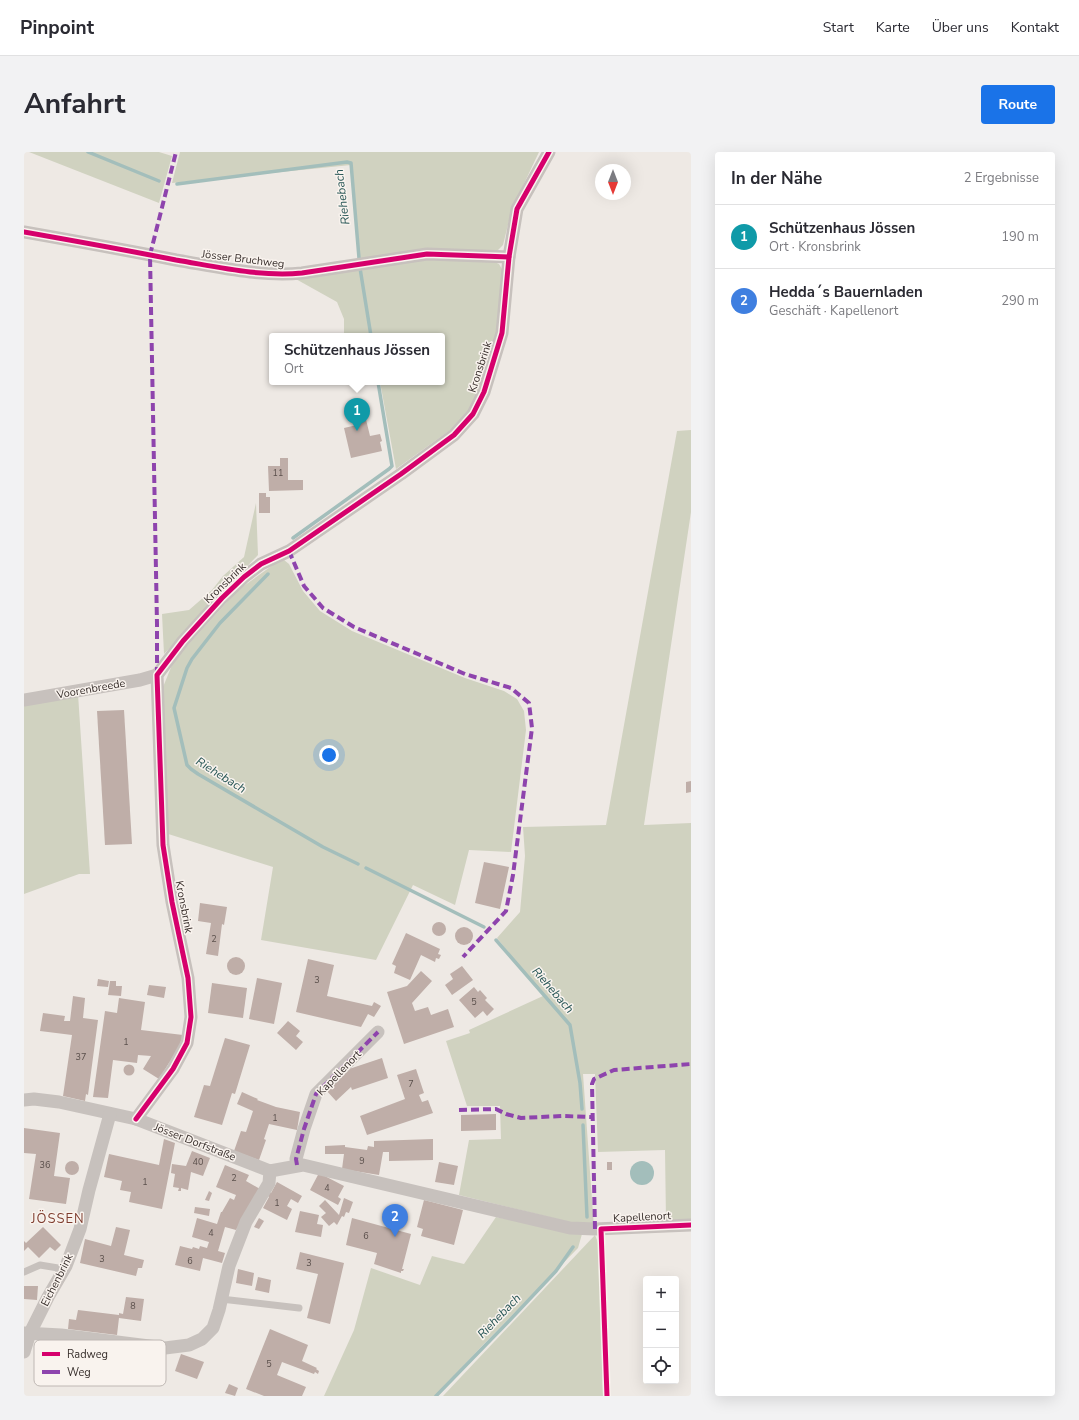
<!DOCTYPE html>
<html lang="de">
<meta charset="utf-8">
<style>
:root{--surface:#fff;--page:#f2f2f3;--text:#2b2b33;--muted:#7c7c81;--line:#e1e1e2;--accent:#1a73e8}
body{margin:0;font-family:"Nunito Sans",sans-serif;background:var(--page);color:var(--text)}
.controls{position:absolute;right:12px;bottom:12px;display:grid;overflow:hidden;border-radius:4px;box-shadow:0 4px 16px #0002}
.controls button{width:36px;height:36px;display:grid;place-items:center;padding:0;border:0;border-bottom:1px solid var(--line);background:var(--surface);color:var(--text);font:20px sans-serif}
.compass{position:absolute;left:571px;top:12px;width:36px;height:36px;border-radius:50%;background:var(--surface);box-shadow:0 4px 16px #0002;rotate:180deg}
.you{position:absolute;left:305px;top:603px;width:14px;height:14px;margin:-10px;border:3px solid #fff;border-radius:50%;background:#1a73e8;box-shadow:0 0 0 6px #1a73e833}
.badge{display:grid;place-items:center;width:26px;height:26px;border-radius:50%;background:var(--accent);color:#fff;font-size:13px;font-weight:700}
.pin{position:absolute;translate:-50% -33px;filter:drop-shadow(0 1px 2px #0008)}
.pin::after{content:'';position:absolute;top:21px;width:14px;height:12px;background:inherit;clip-path:polygon(0 0,100% 0,50% 100%)}
.popup{position:absolute;left:245px;top:181px;width:176px;height:52px;box-sizing:border-box;display:grid;place-content:center;border-radius:4px;background:var(--surface);filter:drop-shadow(0 1px 3px #0005);font-size:13px;white-space:nowrap;color:var(--muted)}
.popup b{font-size:15px;color:var(--text)}
.popup::after{content:'';position:absolute;left:50%;top:100%;margin-left:-8px;border:8px solid transparent;border-top-color:var(--surface)}
.list{margin:0;padding:0;list-style:none}
h2{display:flex;justify-content:space-between;align-items:center;height:52px;margin:0;padding:0 16px;font-size:17px}
h2 small{font-size:13px;font-weight:400;color:var(--muted)}
.list li{display:grid;grid-template-columns:26px 1fr auto;gap:12px;align-items:center;box-sizing:border-box;height:64px;padding:0 16px;border-top:1px solid var(--line)}
.list b{display:block;font-size:15px;white-space:nowrap}
.list p{margin:0;font-size:13px;white-space:nowrap;color:var(--muted)}
.list em{font-size:13px;font-style:normal;color:var(--muted)}
.icon{flex:none;width:22px;height:22px;fill:none;stroke:currentColor;stroke-width:2;stroke-linecap:round;stroke-linejoin:round}
.map{position:relative;flex:none;width:667px;height:1244px;overflow:hidden;border-radius:4px}
header{display:flex;align-items:center;gap:24px;box-sizing:border-box;height:56px;padding:0 20px;background:var(--surface);border-bottom:1px solid var(--line)}
header strong{font-size:19px}
nav{display:flex;gap:22px;margin-inline-start:auto;font-size:14px}
.intro{display:flex;align-items:center;justify-content:space-between;box-sizing:border-box;height:96px;padding:0 24px}
h1{margin:0;font-size:28px}
.button{padding:10px 18px;border-radius:4px;background:var(--accent);color:#fff;font-size:14px;font-weight:700}
main{display:flex;gap:24px;padding:0 24px}
aside{flex:1;background:var(--surface);border-radius:4px;box-shadow:0 4px 16px #0002}
.map>svg:first-child{display:block}
</style>
<header>
<strong>Pinpoint</strong>
<nav><a>Start</a><a>Karte</a><a>Über uns</a><a>Kontakt</a></nav>
</header>
<div class="intro"><h1>Anfahrt</h1><a class="button">Route</a></div>
<main>
<div class="map">
<svg width="667" height="1244" viewBox="0 0 667 1244">
<rect width="100%" height="100%" fill="#eee9e4"/>
<!-- green -->
<g fill="#d0d2c0">
<polygon points="5,0 135,0 148,4 135,51"/>
<polygon points="156,0 515,0 488,57 479,93 473,99 335,109 327,13 148,31"/>
<polygon points="404,105 466,108 475,112 479,119 472,188 451,251 429,276 372,317 356,230 418,230 418,184 320,184 320,167 313,150 270,126"/>
<polygon points="667,278 667,360 620,673 667,671 667,1067 642,1068 641,998 574,1000 571,922 559,922 570,1076 435,1043 445,988 477,987 476,954 443,954 422,889 446,881 445,878 519,844 473,786 496,760 501,704 499,675 582,673 653,279"/>
<polygon points="232,351 234,403 140,502 138,462 165,458 188,438 199,424 220,405"/>
<polygon points="260,408 265,412 279,439 296,459 328,479 441,526 480,539 493,547 500,559 502,578 487,700 445,698 431,753 389,733 352,808 237,788 249,715 138,680 137,540 150,508 214,438 249,413"/>
<polygon points="54,542 66,722 55,722 0,742 0,552"/>
<polygon points="472,1065 558,1082 554,1096 458,1194 411,1244 300,1244 330,1178 347,1116 396,1133 408,1104 440,1112"/>
<polygon points="571,1083 575,1093 579,1244 419,1244"/>
</g>
<!-- water -->
<circle fill="#a3bebb" cx="618" cy="1021" r="12"/>
<g fill="none" stroke-linecap="round" stroke-linejoin="round">
<!-- stream -->
<g stroke="#a3bebb" stroke-width="3.5">
<polyline points="64,0 135,29"/>
<polyline points="153,32 323,10 327,11 335,106"/>
<polyline points="336,116 347,184"/>
<polyline points="269,386 365,317 368,314 354,230"/>
<polyline points="244,422 196,471 168,507 163,516 150,556 163,613 167,617 174,622 299,695 334,712"/>
<polyline points="342,716 460,775"/>
<polyline points="472,788 546,873 556,931 558,957"/>
<polyline points="559,973 563,1065"/>
<polyline points="412,1244 485,1169 532,1119 549,1095"/>
</g>
</g>
<!-- building -->
<g fill="#bfaea8">
<polygon points="338,251 346,284 356,282 358,289 356,290 358,299 327,306 320,276 333,273 329,254"/>
<polygon points="256,306 264,306 264,328 279,328 279,338 245,339 244,314 256,314"/>
<polygon points="235,341 242,341 242,345 246,345 246,361 235,361"/>
<polygon points="100,558 108,692 81,693 73,559"/>
<polygon points="667,629 667,640 662,641 662,630"/>
<polygon points="460,710 485,715 476,757 451,751"/>
<polygon points="176,751 203,755 200,773 198,772 194,804 182,802 187,771 174,769"/>
<circle cx="415" cy="777" r="7"/>
<circle cx="440" cy="784" r="9"/>
<polygon points="382,781 416,797 414,802 417,803 415,807 412,806 411,810 397,803 386,828 370,821 372,814 368,812"/>
<circle cx="212" cy="814" r="9"/>
<polygon points="284,807 310,813 303,844 348,854 350,850 357,854 350,865 344,862 337,875 272,860"/>
<polygon points="438,814 449,828 428,843 421,833 429,827 426,822"/>
<polygon points="397,819 408,829 388,851 391,859 404,855 407,863 424,857 430,875 380,892 363,840 383,834"/>
<polygon points="233,826 258,831 250,872 225,867"/>
<polygon points="74,827 85,829 84,835 73,834"/>
<polygon points="86,829 92,829 92,834 98,834 97,844 84,843"/>
<polygon points="188,831 223,836 219,866 184,861"/>
<polygon points="125,833 142,835 140,846 123,843"/>
<polygon points="450,835 454,840 456,838 463,846 461,848 470,857 463,864 459,859 451,866 435,848"/>
<polygon points="49,844 61,846 59,866 74,868 64,943 62,942 61,949 39,944 48,883 16,879 19,861 41,864 40,869 46,869"/>
<polygon points="95,846 121,850 117,878 159,883 155,895 135,927 119,917 127,904 114,903 113,911 89,908 84,946 69,945 81,859 93,861"/>
<polygon points="264,869 276,879 272,884 279,890 272,898 253,881"/>
<polygon points="201,886 226,893 211,942 208,941 198,973 170,965 180,933 186,934"/>
<polygon points="358,906 364,926 328,938 327,935 312,949 302,938 322,918"/>
<circle cx="105" cy="918" r="5.5"/>
<polygon points="392,917 400,941 395,943 398,950 404,948 409,961 343,983 336,964 381,947 373,923"/>
<polygon points="218,940 234,947 233,948 252,955 276,960 273,978 245,972 240,987 242,988 235,1008 210,999 217,979 222,980 229,959 213,952"/>
<polygon points="472,962 472,978 437,979 437,963"/>
<polygon points="0,976 36,981 30,1024 46,1026 42,1052 5,1047 12,1002 0,1001"/>
<polygon points="140,987 151,991 138,1057 105,1050 107,1040 96,1038 98,1029 80,1025 85,1002 135,1013"/>
<polygon points="409,987 409,1008 365,1009 365,1000 359,1000 355,1023 318,1017 320,1002 301,1002 301,994 321,993 321,995 343,998 344,994 350,995 350,989"/>
<polygon points="168,999 186,1006 179,1024 167,1020 164,1038 157,1036 157,1039 154,1039 155,1036 149,1035 151,1022 147,1021 148,1012 162,1014"/>
<circle cx="48" cy="1016" r="7"/>
<polygon points="415,1010 434,1014 430,1033 411,1030"/>
<rect x="583" y="1010" width="5" height="8"/>
<polygon points="201,1013 225,1023 222,1029 236,1037 212,1078 201,1075 194,1099 201,1101 198,1111 179,1106 176,1119 151,1113 156,1094 168,1097 169,1095 175,1097 176,1094 183,1096 185,1090 168,1085 173,1066 193,1072 197,1060 198,1060 206,1046 210,1048 212,1043 192,1035"/>
<polygon points="295,1021 320,1034 314,1045 317,1047 314,1053 286,1038"/>
<polygon points="253,1030 278,1044 274,1051 267,1047 263,1054 268,1057 263,1068 239,1056 245,1045 244,1044 245,1040 247,1041"/>
<polygon points="185,1039 188,1041 185,1049 181,1048"/>
<polygon points="320,1046 329,1050 325,1061 322,1060 320,1065 318,1064 313,1073 310,1070 305,1074 297,1065 302,1061 295,1054 301,1048 315,1063"/>
<polygon points="400,1048 439,1058 430,1093 397,1084 399,1077 393,1075"/>
<polygon points="171,1055 186,1057 185,1064 170,1061"/>
<polygon points="276,1059 295,1063 293,1072 299,1073 297,1085 271,1080"/>
<polygon points="235,1066 240,1069 235,1077 230,1075"/>
<polygon points="328,1066 387,1082 378,1117 380,1117 379,1119 377,1119 377,1121 350,1112 353,1101 322,1093"/>
<polygon points="19,1075 37,1093 31,1099 26,1095 15,1106 4,1095 0,1099 0,1089 2,1091"/>
<polygon points="92,1075 106,1078 100,1103 120,1108 118,1116 114,1116 112,1124 56,1111 61,1087 87,1094"/>
<polygon points="276,1100 320,1111 306,1172 283,1166 294,1122 272,1117"/>
<polygon points="214,1117 230,1121 228,1134 212,1131"/>
<polygon points="234,1125 247,1128 245,1141 231,1138"/>
<polygon points="0,1134 14,1134 13,1148 0,1147"/>
<polygon points="102,1145 120,1147 117,1169 95,1166 93,1183 44,1177 45,1167 52,1168 54,1158 95,1163 95,1161 99,1162"/>
<polygon points="246,1177 284,1193 278,1209 293,1216 292,1217 295,1219 294,1222 291,1220 290,1222 258,1210 253,1223 282,1235 278,1244 240,1244 222,1237"/>
<polygon points="157,1202 180,1210 173,1227 151,1219"/>
<polygon points="205,1232 214,1236 211,1244 201,1241"/>
</g>
<g fill="none" stroke-linecap="round" stroke-linejoin="round">
<!-- lane -->
<g stroke="#c7c1bd" stroke-width="7">
<polyline points="577,1077 583,1244"/>
<polyline points="0,1120 16,1113 40,1117"/>
<polyline points="197,1147 275,1156"/>
</g>
<!-- street -->
<g stroke="#c7c1bd" stroke-width="13">
<path d="M0,80c51,9 101,18 152,28 42,7 84,17 126,13l125,-19 82,3"/>
<polyline points="0,548 116,528 133,523"/>
<polyline points="0,948 10,947 35,950 112,967 246,1019"/>
<polyline points="112,967 149,917 163,891 167,865 164,826 148,750 139,693 133,523 159,489 198,446 220,425 237,412 265,399 377,322 430,283 449,262 460,240 478,181 485,105 493,57 525,0"/>
<polyline points="273,1013 272,1007 280,977 292,942 354,880"/>
<polyline points="246,1019 279,1013 546,1076 571,1077 667,1073"/>
<polyline points="0,1181 37,1183 141,1196 165,1193 178,1187 189,1176 195,1158 205,1114 222,1070 245,1031 246,1019"/>
<polyline points="0,1200 6,1181 24,1145 42,1114 56,1077 65,1038 86,962"/>
</g>
<!-- quiet -->
<g stroke="#8e44ad" stroke-width="4" stroke-dasharray="8 4" stroke-linecap="butt">
<polyline points="265,399 280,434 299,456 330,475 441,522 487,536 505,551 508,576 489,723 482,759 439,805"/>
<polyline points="133,523 133,472 126,103 152,0"/>
<polyline points="435,958 472,957 482,962 497,966 538,964 568,965"/>
<polyline points="273,1013 272,1007 280,977 292,942 354,880"/>
<polyline points="571,1077 568,932 570,927 590,918 667,912"/>
</g>
<!-- cycleway casing -->
<g stroke="#f9f3ee" stroke-width="8">
<g id="cycleway">
<path d="M0,80c51,9 101,18 152,28 42,7 84,17 126,13l125,-19 82,3"/>
<polyline points="112,967 149,917 163,891 167,865 164,826 148,750 139,693 133,523 159,489 198,446 220,425 237,412 265,399 377,322 430,283 449,262 460,240 478,181 485,105 493,57 525,0"/>
<polyline points="583,1244 577,1077 667,1073"/>
</g>
</g>
<!-- cycleway -->
<use href="#cycleway" stroke="#d6006c" stroke-width="5"/>
</g>
<g text-anchor="middle" dominant-baseline="central" stroke-width="3" stroke-linejoin="round" paint-order="stroke">
<!-- number labels -->
<g font-size="9" fill="#5a4f4b">
<text x="254" y="321">11</text>
<text x="190" y="787">2</text>
<text x="293" y="828">3</text>
<text x="450" y="850">5</text>
<text x="102" y="890">1</text>
<text x="57" y="905">37</text>
<text x="387" y="932">7</text>
<text x="251" y="966">1</text>
<text x="338" y="1009">9</text>
<text x="174" y="1010">40</text>
<text x="21" y="1013">36</text>
<text x="210" y="1026">2</text>
<text x="121" y="1030">1</text>
<text x="303" y="1036">4</text>
<text x="253" y="1051">1</text>
<text x="187" y="1081">4</text>
<text x="342" y="1084">6</text>
<text x="78" y="1107">3</text>
<text x="166" y="1109">6</text>
<text x="285" y="1111">3</text>
<text x="109" y="1154">8</text>
<text x="245" y="1212">5</text>
</g>
<!-- street labels -->
<g font-size="11" fill="#382f2c" stroke="#f9f3ee">
<text transform="translate(219 107) rotate(7)">Jösser Bruchweg</text>
<text transform="translate(456 215) rotate(-72)">Kronsbrink</text>
<text transform="translate(201 431) rotate(-44)">Kronsbrink</text>
<text transform="translate(67 537) rotate(-10)">Voorenbreede</text>
<text transform="translate(160 755) rotate(79)">Kronsbrink</text>
<text transform="translate(315 921) rotate(-46)">Kapellenort</text>
<text transform="translate(171 990) rotate(21)">Jösser Dorfstraße</text>
<text transform="translate(618 1065) rotate(-3)">Kapellenort</text>
<text transform="translate(33 1128) rotate(-63)">Eichenbrink</text>
</g>
<!-- water labels -->
<g font-size="12" font-style="italic" fill="#265555" stroke="#f9f3ee">
<text transform="translate(318 45) rotate(-97)">Riehebach</text>
<text transform="translate(197 623) rotate(32)">Riehebach</text>
<text transform="translate(529 838) rotate(49)">Riehebach</text>
<text transform="translate(475 1164) rotate(-46)">Riehebach</text>
</g>
<!-- quarter labels -->
<g font-size="13" letter-spacing="1" fill="#7e3c2e" stroke="#f9f3ee">
<text x="34" y="1067">JÖSSEN</text>
</g>
</g>
<!-- legend -->
<rect x="10" y="1188" width="132" height="46" rx="6" fill="#f9f3ee" stroke="#bfb8b4" stroke-width="1"/>
<rect x="18" y="1200" width="18" height="4" fill="#d6006c"/>
<rect x="18" y="1218" width="18" height="4" fill="#8e44ad"/>
<g font-size="11" fill="#382f2c">
<text x="43" y="1206">Radweg</text>
<text x="43" y="1224">Weg</text>
</g>
</svg>
<div class="controls">
<button>+</button>
<button>−</button>
<button><svg class="icon" aria-label="locate" viewBox="0 0 24 24"><circle cx="12" cy="12" r="6"/><path d="M12 2v4M12 18v4M2 12h4M18 12h4"/></svg></button>
</div>
<svg class="compass" viewBox="-18 -18 36 36"><path d="M0-13l5 13h-10z" fill="#e53935"/><path d="M0 13l5-13h-10z" fill="#7c7c81"/></svg>
<div class="you"></div>
<div class="pin badge" style="left:333px;top:279px;background:#0f9aa8">1</div>
<div class="popup"><b>Schützenhaus Jössen</b>Ort</div>
<div class="pin badge" style="left:371px;top:1085px;background:#3f7fe0">2</div>
</div>
<aside>
<h2>In der Nähe<small>2 Ergebnisse</small></h2>
<ul class="list">
<li><span class="badge" style="background:#0f9aa8">1</span><div><b>Schützenhaus Jössen</b><p>Ort · Kronsbrink</p></div><em>190 m</em></li>
<li><span class="badge" style="background:#3f7fe0">2</span><div><b>Hedda´s Bauernladen</b><p>Geschäft · Kapellenort</p></div><em>290 m</em></li>
</ul>
</aside>
</main>
